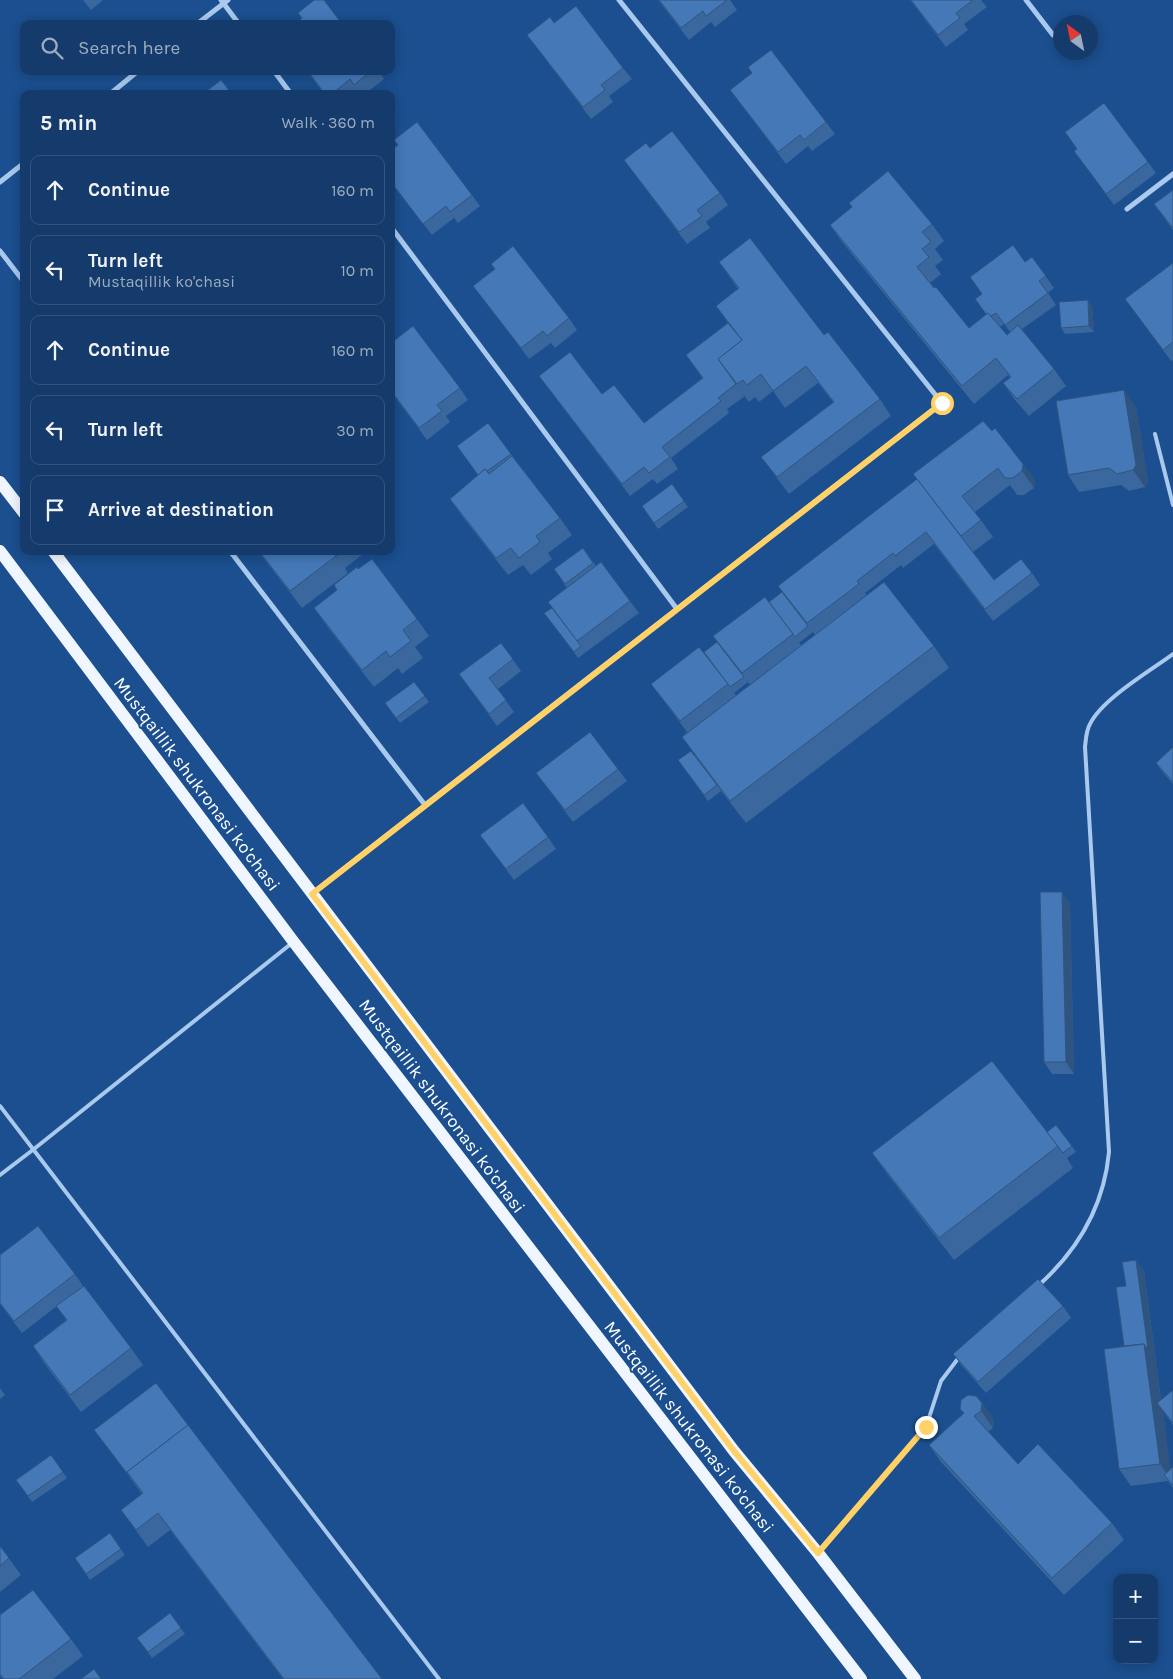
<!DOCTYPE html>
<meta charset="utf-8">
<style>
:root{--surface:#143b6b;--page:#214673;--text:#f1f3f6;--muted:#9dadc1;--line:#33557e}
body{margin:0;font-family:Karla,sans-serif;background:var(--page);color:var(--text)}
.controls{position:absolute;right:15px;bottom:15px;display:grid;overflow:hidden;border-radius:10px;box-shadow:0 2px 12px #0003}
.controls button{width:45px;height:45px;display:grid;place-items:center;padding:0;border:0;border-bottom:1px solid var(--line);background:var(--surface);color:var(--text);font:25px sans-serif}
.compass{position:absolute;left:1053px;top:15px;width:45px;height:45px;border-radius:50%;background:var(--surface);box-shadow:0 2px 12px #0003;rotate:327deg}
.stop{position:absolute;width:15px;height:15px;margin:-11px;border:4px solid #ffd166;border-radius:50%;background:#fff}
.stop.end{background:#ffd166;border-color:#fff;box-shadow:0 1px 5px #0008}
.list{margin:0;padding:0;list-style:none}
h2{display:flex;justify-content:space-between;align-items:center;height:65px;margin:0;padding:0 20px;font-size:21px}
h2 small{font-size:16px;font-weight:400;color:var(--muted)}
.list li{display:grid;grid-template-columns:32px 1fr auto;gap:15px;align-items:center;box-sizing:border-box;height:70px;margin:0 10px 10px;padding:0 10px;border:1px solid var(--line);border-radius:10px}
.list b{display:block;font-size:19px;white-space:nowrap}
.list p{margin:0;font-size:16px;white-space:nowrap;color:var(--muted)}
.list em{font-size:16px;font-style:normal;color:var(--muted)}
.icon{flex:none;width:28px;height:28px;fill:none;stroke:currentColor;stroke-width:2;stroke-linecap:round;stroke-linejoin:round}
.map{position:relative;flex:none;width:1173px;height:1679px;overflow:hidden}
.search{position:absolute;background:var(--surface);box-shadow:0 2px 12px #0003;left:20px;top:20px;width:375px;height:55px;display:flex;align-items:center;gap:12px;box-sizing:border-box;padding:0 18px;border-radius:10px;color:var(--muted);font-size:19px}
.panel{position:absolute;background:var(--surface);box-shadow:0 2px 12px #0003;left:20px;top:90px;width:375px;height:465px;border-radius:10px}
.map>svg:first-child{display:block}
</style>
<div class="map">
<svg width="1173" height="1679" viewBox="0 0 1173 1679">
<rect width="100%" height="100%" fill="#1b4f8f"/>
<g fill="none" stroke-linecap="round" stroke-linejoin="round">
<!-- lane -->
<g stroke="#a9c9ee" stroke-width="4">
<polyline points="1155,434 1173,505"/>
<polyline points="313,892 425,805"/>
<polyline points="0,1106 439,1679"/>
<polyline points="0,1175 34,1149 292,943"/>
<path d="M1039,1285c40,-36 65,-80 70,-133l-24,-405c1,-8 1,-16 5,-23 12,-25 60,-53 83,-70"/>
<polyline points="819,1551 926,1427 941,1381 960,1356"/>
</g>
<!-- street -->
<g stroke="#a9c9ee" stroke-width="5">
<polyline points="221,0 239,24"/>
<polyline points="1026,0 1053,35"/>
<polyline points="197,24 228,0"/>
<polyline points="274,71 291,94"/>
<polyline points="110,94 138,71"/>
<polyline points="0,182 24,163"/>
<polyline points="1127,209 1173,174"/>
<polyline points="391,227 677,609"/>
<polyline points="0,251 24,282"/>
<polyline points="230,551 425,805 942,403 619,0"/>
</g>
<!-- primary -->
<g stroke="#f0f6ff" stroke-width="12">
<polyline points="0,482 24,513"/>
<polyline points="0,551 293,941 861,1679"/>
<polyline points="53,551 734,1451 818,1553 915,1679"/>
</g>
</g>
<!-- wall -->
<g fill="#3a679d" fill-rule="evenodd">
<polygon points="83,0 103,0 91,10"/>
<polygon points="658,0 730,0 737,10 715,27 711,22 689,40"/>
<polygon points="910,0 981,0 987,7 964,24 968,30 946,47"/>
<polygon points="554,23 623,68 632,79 609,96 613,102 591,119 527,35"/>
<polygon points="307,71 379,71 384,79 365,94 360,94 358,91 355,94 324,94"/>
<polygon points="730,90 826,122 835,134 812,151 808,146 786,164"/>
<polygon points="650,148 720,193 728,205 706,222 710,228 687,244 624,160"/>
<polygon points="391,150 472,195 480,206 458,223 454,218 432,235 391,183"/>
<polygon points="1074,151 1148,162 1156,173 1114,205"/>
<polygon points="1173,190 1173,230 1154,204"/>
<path d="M932,224l12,17 -9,8 8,11 -8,6 6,8 -11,9 39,45 17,-14 39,-52 7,-5 22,31 -6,5 8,12 -34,24 32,40 12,17 -37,30 -14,-16 -12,-17 7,-5 -2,-3 -34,29 -132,-162 -12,-17zM1004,324l6,8 -3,3 -7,-8z"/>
<polygon points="719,262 824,335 880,399 891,416 789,494 761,457 833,402 818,383 785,408 773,391 759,402 755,397 749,402 741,391 745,396 727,409 729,413 671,458 678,469 657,484 653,479 630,496 539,376 602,394 644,423 702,378 686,355 728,323 716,306 738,289"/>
<polygon points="1173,263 1173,360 1171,361 1125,299"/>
<polygon points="495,269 569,318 577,330 555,348 551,343 529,359 473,286"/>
<polygon points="1088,300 1092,306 1094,332 1065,334 1061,328"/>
<polygon points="391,343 460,388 468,400 446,416 450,422 427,440 391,392"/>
<polygon points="1136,407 1148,482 1145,487 1129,491 1121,485 1079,492 1068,475"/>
<polygon points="488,423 514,458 560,518 572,535 548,553 552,559 531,575 523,565 508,575 462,516 450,499 478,475"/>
<path d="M992,431l31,33 12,17 -1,7 -10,7h-7l-7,-10 -35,27 18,25 -20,15 21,28 38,-7 8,12 -47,36 -59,-77 -31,24 -2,-3 -36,28 2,2 67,51 15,22 -203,155 -25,-32 -13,10 -26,-35 14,-10 -14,-19 5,-5 -36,-48 53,-32zM811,630l4,5 -14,10 -2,-2 14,-11zM746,680l4,5 -14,10 -3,-3 1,1 14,-11z"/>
<polygon points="672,484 688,507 658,529 642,506"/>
<polygon points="583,548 596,566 630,601 639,613 578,658 544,613 552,608 567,588 554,569"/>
<polygon points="258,551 367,551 345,568 348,573 302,608"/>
<polygon points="358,569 417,619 429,636 415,647 423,658 402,674 398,668 374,687 326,625 314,608 337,590"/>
<polygon points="501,643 521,671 498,689 514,712 497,726 459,674"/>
<polygon points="414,682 429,702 400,723 385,703"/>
<polygon points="1173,747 1173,784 1164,774 1156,763"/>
<polygon points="618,769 627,781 573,822 536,773"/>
<polygon points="480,835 548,837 556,849 514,880"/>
<polygon points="1070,903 1074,1074 1052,1074 1044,1062"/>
<polygon points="1047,1132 1072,1146 1076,1152 1067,1158 1073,1168 954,1260 888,1175 872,1153"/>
<polygon points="0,1255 75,1274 83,1286 131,1348 143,1365 81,1412 44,1363 33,1346 66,1320 57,1306 22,1333 0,1304"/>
<polygon points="1136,1260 1144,1271 1161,1400 1173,1390 1173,1425 1163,1411 1170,1469 1173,1467 1173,1488 1168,1481 1131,1486 1119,1469 1126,1286"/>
<polygon points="1063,1306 1071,1318 986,1393 962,1366 953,1354"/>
<polygon points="0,1388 5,1395 0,1399"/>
<polygon points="982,1403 994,1420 993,1428 988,1432 1018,1464 1112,1523 1124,1540 1064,1595 941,1462 929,1445 964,1414 960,1409"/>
<polygon points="94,1430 382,1679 283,1679 170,1530 148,1547 121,1510 142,1494"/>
<polygon points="51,1455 67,1478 32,1502 16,1480"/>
<polygon points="110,1533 125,1555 90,1580 75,1558"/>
<polygon points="0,1546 21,1575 0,1592"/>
<polygon points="170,1613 185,1634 152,1658 137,1638"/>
<polygon points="0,1615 71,1639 83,1656 53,1679 3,1679 0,1676"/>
</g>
<!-- shaded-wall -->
<g fill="#305480">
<polygon points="1088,300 1092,306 1094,332 1089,326"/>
<polygon points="1124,390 1136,407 1148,482 1145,487 1133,470"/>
<polygon points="1023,464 1035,481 1034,488 1022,471"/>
<polygon points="1062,892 1070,903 1074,1074 1066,1062"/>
<polygon points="1136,1260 1144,1271 1162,1410 1157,1403 1163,1411 1172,1481 1160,1464 1144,1344"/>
<polygon points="982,1403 994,1420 993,1428 981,1411"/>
</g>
<!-- building -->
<g fill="#4478b7" stroke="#305480">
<polygon points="314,0 324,0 342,24 295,24 302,18 298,13"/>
<polygon points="659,0 727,0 706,16 703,11 681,28"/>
<polygon points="911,0 973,0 956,13 960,18 938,35"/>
<polygon points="576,6 623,68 601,85 605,90 583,107 527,35 550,17 554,23"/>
<polygon points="771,50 826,122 804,140 800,135 778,152 730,90 752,73 748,67"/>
<polygon points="308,71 371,71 354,85 350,79 332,94 325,94"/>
<polygon points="221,80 232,94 203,94"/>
<polygon points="1104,103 1148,162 1106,194 1074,151 1077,149 1065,132"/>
<polygon points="417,122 472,195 450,212 446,206 423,224 391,182 391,150 398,145 394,140"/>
<polygon points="672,131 720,193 697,210 702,216 679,232 624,160 646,143 650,148"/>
<polygon points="888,171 932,224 922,232 931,242 922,249 929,257 917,267 934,288 936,287 969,328 988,313 1007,335 1018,325 1054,369 1017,399 1003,383 1011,377 996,358 962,386 830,225 852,207 849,203"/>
<polygon points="1173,190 1173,228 1154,204"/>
<polygon points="24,228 24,237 19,231"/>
<polygon points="750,238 824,335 828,332 880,399 777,477 761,457 834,402 806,366 773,391 761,374 747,385 743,380 737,384 718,359 742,340 716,306 739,288 719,262"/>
<polygon points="1013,245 1025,262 1032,257 1046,276 1039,281 1048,293 1005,325 996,313 991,316 988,313 986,314 975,299 982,294 970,277"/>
<polygon points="513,246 569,318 547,336 543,331 521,348 473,286 495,269 491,264"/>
<polygon points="1173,263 1173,342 1163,350 1125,299"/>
<polygon points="1088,300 1089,326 1061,328 1059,302"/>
<polygon points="728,323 742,340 718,359 736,384 718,398 721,401 662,447 670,457 649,473 644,467 622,484 539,376 570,352 602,394 614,385 644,423 703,378 686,355"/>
<polygon points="413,326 460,388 437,405 442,411 419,428 391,391 391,343"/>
<polygon points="1124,390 1136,465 1133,470 1117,474 1109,468 1068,475 1056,401"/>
<polygon points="983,421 992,431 995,428 1023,464 1022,471 1013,478 1005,478 998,468 962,496 981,520 961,536 913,474"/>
<polygon points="488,423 511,454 487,471 485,469 478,475 457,446"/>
<polygon points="512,456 560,518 536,536 540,542 519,558 511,548 496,558 450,499 485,469 489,474"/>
<polygon points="917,479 994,580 1021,559 1032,573 985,609 926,532 895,556 893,553 857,581 859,584 807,623 778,586"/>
<polygon points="672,484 684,501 654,523 642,506"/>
<polygon points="583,548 593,563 565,584 554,569"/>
<polygon points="259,551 333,551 336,556 290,591"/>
<polygon points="333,551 343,551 336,556"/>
<polygon points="372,559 417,619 403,630 411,641 390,657 386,651 362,670 314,608 337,590 334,585 357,567 358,569"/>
<polygon points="601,562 630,601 577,641 548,602"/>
<polygon points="884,582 934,646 730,801 682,737"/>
<polygon points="782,592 808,626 795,637 769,602"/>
<polygon points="765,597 793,634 742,673 713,636"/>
<polygon points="552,608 581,646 574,652 544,613"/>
<polygon points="717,642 744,677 730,687 704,652"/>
<polygon points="501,643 513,659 489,678 506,700 489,714 459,674"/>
<polygon points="699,647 728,684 680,721 651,684"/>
<polygon points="414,682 425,696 396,718 385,703"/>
<polygon points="590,732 618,769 565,810 536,773"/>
<polygon points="1173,747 1173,782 1156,763"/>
<polygon points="691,751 717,785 704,795 678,760"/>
<polygon points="523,803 548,837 506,869 480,835"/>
<polygon points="1040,892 1062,892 1066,1062 1044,1062"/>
<polygon points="992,1061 1058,1146 939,1238 872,1153"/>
<polygon points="1056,1125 1072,1146 1063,1153 1047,1132"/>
<polygon points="38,1226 75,1274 14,1321 0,1303 0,1255"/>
<polygon points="1136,1260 1148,1349 1144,1344 1124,1346 1116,1287 1126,1286 1122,1262"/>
<polygon points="1038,1279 1063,1306 978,1382 953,1354"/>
<polygon points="84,1286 131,1348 70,1395 33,1346 67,1320 56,1306"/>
<polygon points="1144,1344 1160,1464 1119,1469 1104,1349"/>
<polygon points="156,1383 188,1425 127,1472 130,1477 94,1430"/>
<polygon points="1173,1390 1173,1423 1157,1403"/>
<polygon points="968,1395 976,1396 982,1403 981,1411 974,1416 1018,1464 1038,1444 1112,1523 1052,1578 929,1445 964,1413 960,1409 961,1400"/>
<polygon points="188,1425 382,1679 284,1679 158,1513 136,1530 121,1510 143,1493 127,1472"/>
<polygon points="51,1455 63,1472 28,1496 16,1480"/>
<polygon points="1173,1467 1173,1485 1164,1475"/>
<polygon points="110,1533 121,1549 86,1574 75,1558"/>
<polygon points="0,1546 9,1558 0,1566"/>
<polygon points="33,1590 71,1639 19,1679 4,1679 0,1674 0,1615"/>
<polygon points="170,1613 181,1628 148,1652 137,1638"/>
<polygon points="94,1669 101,1679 81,1679"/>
</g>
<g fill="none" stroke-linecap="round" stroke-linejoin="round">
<!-- route -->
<polyline stroke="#ffd166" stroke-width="6" points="926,1427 818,1553 734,1451 312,894 942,403"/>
</g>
<g text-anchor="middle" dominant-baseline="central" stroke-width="4" stroke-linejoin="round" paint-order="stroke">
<!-- street labels -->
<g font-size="18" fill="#fff" stroke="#1b4f8f">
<text transform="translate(197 784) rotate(53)">Mustqaillik shukronasi ko'chasi</text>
<text transform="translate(442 1106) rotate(53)">Mustqaillik shukronasi ko'chasi</text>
<text transform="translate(689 1427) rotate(52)">Mustqaillik shukronasi ko'chasi</text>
</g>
</g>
</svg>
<div class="controls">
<button>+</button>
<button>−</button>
</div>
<svg class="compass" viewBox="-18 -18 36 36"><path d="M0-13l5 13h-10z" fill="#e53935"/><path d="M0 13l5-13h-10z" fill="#9dadc1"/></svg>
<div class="stop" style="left:942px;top:403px"></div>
<div class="stop end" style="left:926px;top:1427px"></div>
<div class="search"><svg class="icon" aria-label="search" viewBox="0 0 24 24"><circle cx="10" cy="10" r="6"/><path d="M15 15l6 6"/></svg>Search here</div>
<section class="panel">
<h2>5 min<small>Walk · 360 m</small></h2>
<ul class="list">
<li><svg class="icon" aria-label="ahead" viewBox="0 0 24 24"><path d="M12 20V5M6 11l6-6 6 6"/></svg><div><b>Continue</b></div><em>160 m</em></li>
<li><svg class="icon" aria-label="left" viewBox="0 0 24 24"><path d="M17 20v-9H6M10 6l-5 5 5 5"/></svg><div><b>Turn left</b><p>Mustaqillik ko'chasi</p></div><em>10 m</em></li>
<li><svg class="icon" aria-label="ahead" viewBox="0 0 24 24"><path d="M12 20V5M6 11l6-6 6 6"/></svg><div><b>Continue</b></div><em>160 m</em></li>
<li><svg class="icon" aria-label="left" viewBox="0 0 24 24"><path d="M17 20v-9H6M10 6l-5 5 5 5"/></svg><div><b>Turn left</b></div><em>30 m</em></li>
<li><svg class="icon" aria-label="arrive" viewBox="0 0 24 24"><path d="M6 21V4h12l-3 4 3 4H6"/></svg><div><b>Arrive at destination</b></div></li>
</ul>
</section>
</div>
